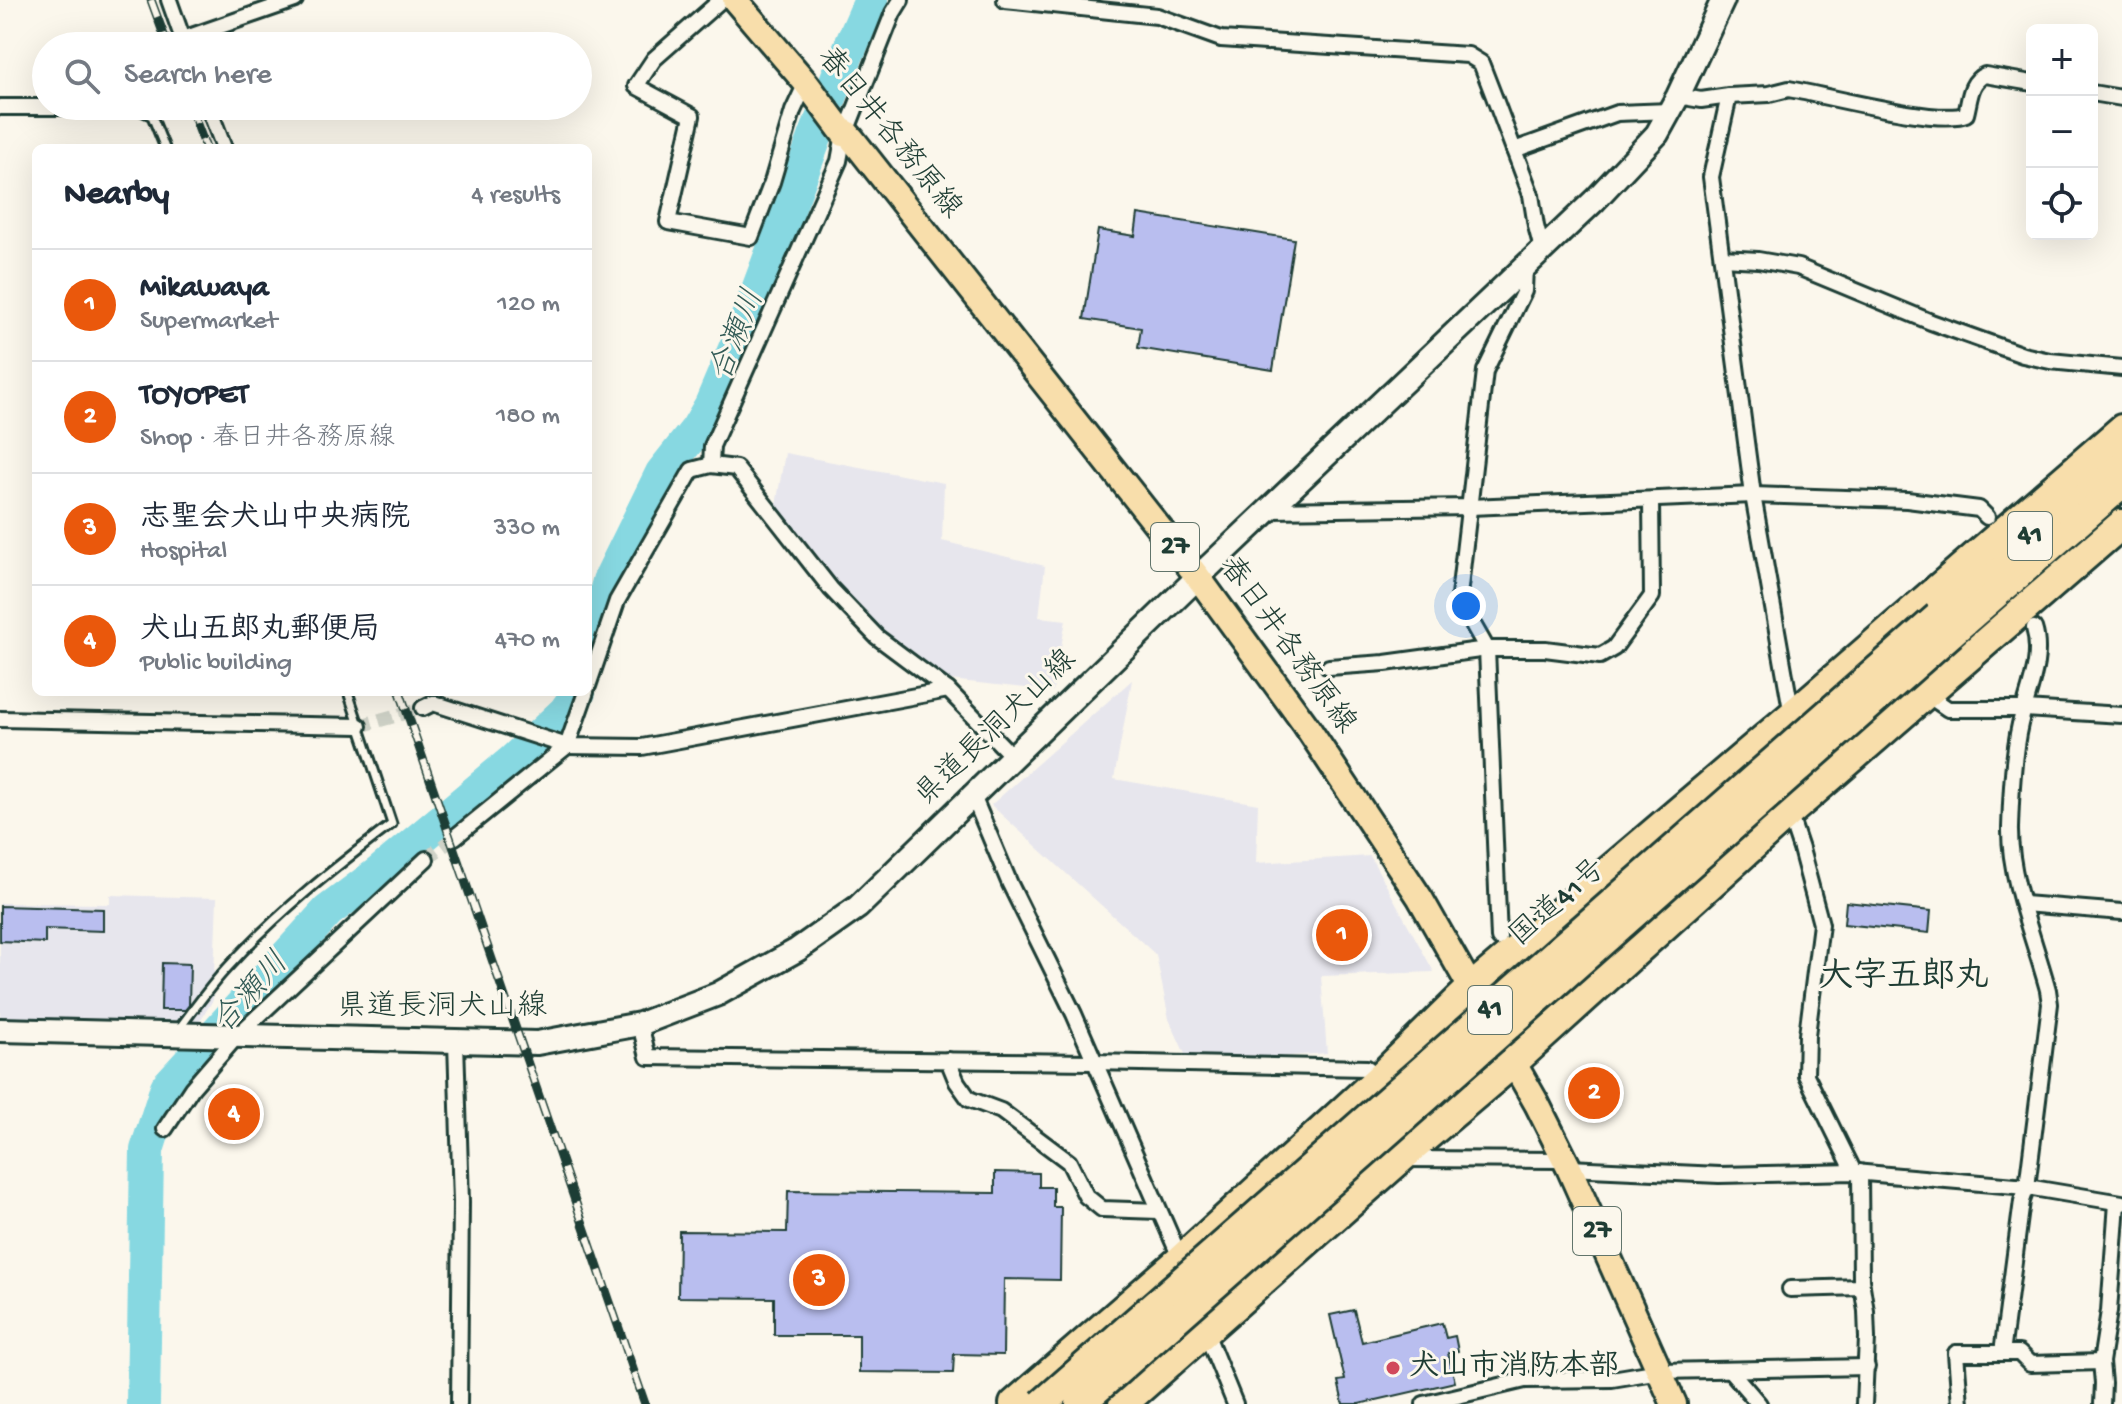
<!DOCTYPE html>
<meta charset="utf-8">
<style>
:root{--surface:#fff;--page:#f6f6f7;--text:#1f2937;--muted:#747a83;--line:#e0e1e3;--accent:#ea580c}
body{margin:0;font-family:"Gochi Hand","Klee One",sans-serif;background:var(--page);color:var(--text)}
.controls{position:absolute;right:24px;top:24px;display:grid;overflow:hidden;border-radius:12px;box-shadow:0 8px 32px #0002}
.controls button{width:72px;height:72px;display:grid;place-items:center;padding:0;border:0;border-bottom:2px solid var(--line);background:var(--surface);color:var(--text);font:40px sans-serif}
.you{position:absolute;left:1466px;top:606px;width:28px;height:28px;margin:-20px;border:6px solid #fff;border-radius:50%;background:#1a73e8;box-shadow:0 0 0 12px #1a73e833}
.badge{display:grid;place-items:center;width:52px;height:52px;border-radius:50%;background:var(--accent);color:#fff;font-size:26px;font-weight:700}
.pin{position:absolute;translate:-50% -50%;border:4px solid #fff;box-shadow:0 2px 8px #0006}
.list{margin:0;padding:0;list-style:none}
h2{display:flex;justify-content:space-between;align-items:center;height:104px;margin:0;padding:0 32px;font-size:34px}
h2 small{font-size:26px;font-weight:400;color:var(--muted)}
.list li{display:grid;grid-template-columns:52px 1fr auto;gap:24px;align-items:center;box-sizing:border-box;height:112px;padding:0 32px;border-top:2px solid var(--line)}
.list b{display:block;font-size:30px;white-space:nowrap}
.list p{margin:0;font-size:26px;white-space:nowrap;color:var(--muted)}
.list em{font-size:26px;font-style:normal;color:var(--muted)}
.icon{flex:none;width:44px;height:44px;fill:none;stroke:currentColor;stroke-width:2;stroke-linecap:round;stroke-linejoin:round}
.map{position:relative;flex:none;width:2122px;height:1404px;overflow:hidden}
.search{position:absolute;background:var(--surface);box-shadow:0 8px 32px #0002;left:32px;top:32px;width:560px;height:88px;display:flex;align-items:center;gap:20px;box-sizing:border-box;padding:0 28px;border-radius:44px;color:var(--muted);font-size:30px}
.panel{position:absolute;background:var(--surface);box-shadow:0 8px 32px #0002;left:32px;top:144px;width:560px;height:552px;border-radius:12px}
.map>svg:first-child{display:block}
</style>
<div class="map">
<svg width="2122" height="1404" viewBox="0 0 2122 1404">
<rect width="100%" height="100%" fill="#fbf7ec"/>
<filter id="ink" filterUnits="userSpaceOnUse"><feTurbulence type="fractalNoise" baseFrequency=".0125" numOctaves="2"/><feDisplacementMap in="SourceGraphic" scale="16" xChannelSelector="R" yChannelSelector="G"/><feConvolveMatrix kernelMatrix="1 2 1 2 8 2 1 2 1" color-interpolation-filters="sRGB"/></filter>
<g filter="url(#ink)">
<!-- built -->
<g fill="#e7e6ed">
<polygon points="785,453 944,483 942,541 1045,566 1039,617 1066,620 1053,691 950,680 883,630 774,517"/>
<polygon points="1132,680 1114,779 1258,804 1256,863 1370,856 1434,972 1321,976 1327,1053 1263,1058 1185,1054 1169,1019 1156,955 991,805"/>
<polygon points="110,895 217,898 213,1000 196,1027 0,1021 0,903 110,904"/>
</g>
<g fill="none" stroke-linecap="round" stroke-linejoin="round">
<!-- river -->
<g stroke="#87d8e1" stroke-width="34">
<polyline points="588,660 609,581 662,473 697,429 711,405 743,330 841,68 871,0"/>
<polyline points="143,1404 147,1150 167,1087 328,911 380,872 514,760 565,712 579,692"/>
</g>
</g>
<!-- building -->
<g fill="#b9beef" stroke="#1f3d34" stroke-width="2">
<polygon points="1138,214 1294,239 1273,370 1138,348 1141,328 1084,319 1098,230 1135,236"/>
<polygon points="1846,902 1931,911 1929,933 1844,924"/>
<polygon points="0,906 103,909 103,931 45,929 45,943 0,941"/>
<polygon points="162,963 190,964 189,1005 185,1010 161,1010"/>
<polygon points="995,1172 1039,1173 1039,1187 1053,1187 1053,1207 1061,1207 1060,1280 1004,1279 1003,1355 954,1354 953,1373 859,1372 859,1335 774,1335 774,1298 678,1297 679,1231 787,1232 788,1191 995,1193"/>
<polygon points="1354,1310 1362,1342 1442,1323 1446,1338 1455,1336 1458,1351 1448,1353 1455,1382 1359,1404 1343,1404 1338,1381 1345,1380 1330,1315"/>
</g>
<g fill="none" stroke-linecap="round" stroke-linejoin="round">
<!-- street-tunnel -->
<g stroke="#cfd2c7" stroke-width="14" stroke-dasharray="14 7" stroke-linecap="butt">
<polyline points="359,726 423,708"/>
<polyline points="426,859 455,837"/>
</g>
<!-- lane casing -->
<g stroke="#1f3d34" stroke-width="13">
<g id="lane">
<polyline points="133,107 152,116 165,148"/>
<path d="M178,1030c16,-21 32,-44 50,-63 49,-54 107,-100 164,-143l-44,-132"/>
</g>
</g>
<!-- street casing -->
<g stroke="#1f3d34" stroke-width="20">
<g id="street">
<polyline points="169,0 185,45"/>
<polyline points="721,0 654,59 636,86 692,116 668,222 751,237 772,182 793,111 806,83"/>
<polyline points="1005,0 1157,16 1221,39 1468,55 1481,63 1493,94 1531,195 1536,226 1542,249"/>
<polyline points="183,39 295,0"/>
<polyline points="2092,93 2122,98"/>
<polyline points="1678,96 1701,100 1729,96 1711,177 1753,495 1792,715"/>
<path d="M1729,96l40,-2 20,-5c34,6 151,37 177,25 4,-15 4,-33 19,-39l47,8"/>
<polyline points="208,106 224,148"/>
<polyline points="0,107 133,107"/>
<polyline points="846,132 893,13 901,0"/>
<polyline points="1514,150 1617,113 1670,111"/>
<polyline points="1722,258 1758,260 1798,267 1931,322 2023,355 2050,361 2122,368"/>
<polyline points="711,465 712,446 839,161 844,134"/>
<polyline points="1270,510 1470,507 1753,495 1907,500 1979,509 1987,517"/>
<polyline points="1329,667 1385,663 1487,649 1545,649 1600,656 1614,648 1652,596 1651,500"/>
<polyline points="588,686 617,601 692,470 711,465 736,468 831,589 877,637 948,690 1012,756"/>
<polyline points="1926,694 1948,709 2025,709 2122,715"/>
<polyline points="423,708 433,703 567,746 642,747 948,690"/>
<polyline points="0,719 359,726"/>
<polyline points="973,796 1010,884 1074,1014 1182,1262"/>
<polyline points="1789,813 1801,849 1821,924 1807,1035 1806,1075 1854,1172"/>
<polyline points="455,837 567,746 586,692"/>
<polyline points="2024,904 2122,912"/>
<polyline points="1499,938 1487,649 1462,605 1459,596 1485,371 1524,291 1525,266"/>
<polyline points="640,1024 648,1057 1093,1062 1367,1068 1379,1078"/>
<polyline points="456,1042 461,1202 459,1404"/>
<polyline points="948,1060 957,1082 969,1099 1001,1111 1069,1162 1086,1196 1102,1209 1159,1211"/>
<polyline points="165,1129 192,1088 237,1036 426,859"/>
<polyline points="1404,1159 1564,1160"/>
<polyline points="1569,1168 1719,1175 1854,1172 2027,1187 2122,1203"/>
<polyline points="1860,1172 1861,1280 1866,1311 1867,1338 1864,1404"/>
<polyline points="1790,1289 1862,1287"/>
<polyline points="1204,1328 1235,1404"/>
<path d="M2002,1353l20,-152 5,-14 23,-183 -2,-14c-13,-49 -39,-112 -38,-162 1,-32 3,-74 10,-104 7,-31 24,-65 14,-96"/>
<polyline points="1730,1370 1759,1404"/>
<polyline points="1424,1404 1525,1380 1612,1379 1660,1371 1867,1367"/>
<polyline points="1960,1404 1956,1353 2019,1353 2030,1364 2101,1362"/>
<polyline points="2102,1404 2103,1383 2101,1362 2109,1311 2117,1203"/>
</g>
</g>
<!-- secondary casing -->
<g stroke="#1f3d34" stroke-width="28">
<polyline id="secondary" points="0,1030 537,1043 640,1024 718,994 797,950 858,907 1198,577 1595,200 1657,134 1678,96 1723,0"/>
</g>
<!-- primary casing -->
<g stroke="#1f3d34" stroke-width="30">
<polyline id="primary" points="735,0 806,83 844,134 846,132 853,140 1198,577 1305,724 1420,898 1537,1104 1569,1168 1674,1404"/>
</g>
<!-- highway casing -->
<g stroke="#1f3d34" stroke-width="34">
<g id="highway">
<polyline points="1938,617 2122,456"/>
<polyline points="1951,633 2122,484"/>
<polyline points="1014,1404 1181,1259 1379,1078 1471,988 1792,715 2122,429"/>
<polyline points="1123,1404 1414,1147 1513,1063 1789,813 2122,524"/>
</g>
</g>
<!-- lane -->
<use href="#lane" stroke="#fbf7ec" stroke-width="7"/>
<!-- street -->
<use href="#street" stroke="#fbf7ec" stroke-width="14"/>
<!-- secondary -->
<use href="#secondary" stroke="#fbf7ec" stroke-width="22"/>
<!-- primary -->
<use href="#primary" stroke="#f8deab" stroke-width="24"/>
<!-- highway -->
<use href="#highway" stroke="#f8deab" stroke-width="28"/>
<!-- rail casing -->
<g stroke="#1f3d34" stroke-width="9">
<g id="rail">
<polyline points="151,0 168,46"/>
<polyline points="190,106 206,148"/>
<polyline points="400,692 645,1404"/>
</g>
</g>
<!-- rail -->
<use href="#rail" stroke="#fbf7ec" stroke-width="6" stroke-dasharray="18" stroke-linecap="butt"/>
<!-- highway-bridge casing -->
<g stroke="#1f3d34" stroke-width="34" stroke-linecap="butt">
<g id="highway-bridge">
<polyline points="1042,1404 1938,617"/>
<polyline points="1080,1404 1951,633"/>
</g>
</g>
<!-- highway-bridge -->
<use href="#highway-bridge" stroke="#f8deab" stroke-width="28"/>
</g>
</g>
<!-- markers -->
<circle fill="#d1495b" stroke="#fbf7ec" stroke-width="3" cx="1393" cy="1368" r="8"/>
<g text-anchor="middle" dominant-baseline="central" stroke-width="6" stroke-linejoin="round" paint-order="stroke">
<!-- shield labels -->
<g fill="#fbf7ec" stroke="#61756b" stroke-width="2">
<rect x="2008" y="512" width="44" height="48" rx="6"/>
<rect x="1151" y="523" width="48" height="48" rx="6"/>
<rect x="1468" y="986" width="44" height="48" rx="6"/>
<rect x="1573" y="1207" width="48" height="48" rx="6"/>
</g>
<g font-size="28" font-weight="bold" fill="#1f3d34">
<text x="2030" y="536">41</text>
<text x="1175" y="547">27</text>
<text x="1490" y="1010">41</text>
<text x="1597" y="1231">27</text>
</g>
<!-- street labels -->
<g font-size="30" fill="#1f3d34" stroke="#fbf7ec">
<text transform="translate(888 134) rotate(51)">春日井各務原線</text>
<text transform="translate(1286 646) rotate(54)">春日井各務原線</text>
<text transform="translate(997 729) rotate(-44)">県道長洞犬山線</text>
<text transform="translate(1559 904) rotate(-41)">国道41号</text>
<text x="442" y="1008">県道長洞犬山線</text>
</g>
<!-- poi labels -->
<g font-size="30" font-weight="bold" fill="#1f3d34" stroke="#fbf7ec" text-anchor="start">
<text x="1409" y="1368">犬山市消防本部</text>
</g>
<!-- water labels -->
<g font-size="32" font-style="italic" fill="#345c57" stroke="#fbf7ec">
<text transform="translate(739 336) rotate(-68)">合瀬川</text>
<text transform="translate(252 994) rotate(-48)">合瀬川</text>
</g>
<!-- quarter labels -->
<g font-size="34" font-weight="bold" fill="#1f3d34" stroke="#fbf7ec">
<text x="1904" y="979">大字五郎丸</text>
</g>
</g>
</svg>
<div class="controls">
<button>+</button>
<button>−</button>
<button><svg class="icon" aria-label="locate" viewBox="0 0 24 24"><circle cx="12" cy="12" r="6"/><path d="M12 2v4M12 18v4M2 12h4M18 12h4"/></svg></button>
</div>
<div class="you"></div>
<div class="pin badge" style="left:1342px;top:935px">1</div>
<div class="pin badge" style="left:1594px;top:1093px">2</div>
<div class="pin badge" style="left:819px;top:1280px">3</div>
<div class="pin badge" style="left:234px;top:1114px">4</div>
<div class="search"><svg class="icon" aria-label="search" viewBox="0 0 24 24"><circle cx="10" cy="10" r="6"/><path d="M15 15l6 6"/></svg>Search here</div>
<section class="panel">
<h2>Nearby<small>4 results</small></h2>
<ul class="list">
<li><span class="badge">1</span><div><b>Mikawaya</b><p>Supermarket</p></div><em>120 m</em></li>
<li><span class="badge">2</span><div><b>TOYOPET</b><p>Shop · 春日井各務原線</p></div><em>180 m</em></li>
<li><span class="badge">3</span><div><b>志聖会犬山中央病院</b><p>Hospital</p></div><em>330 m</em></li>
<li><span class="badge">4</span><div><b>犬山五郎丸郵便局</b><p>Public building</p></div><em>470 m</em></li>
</ul>
</section>
</div>
